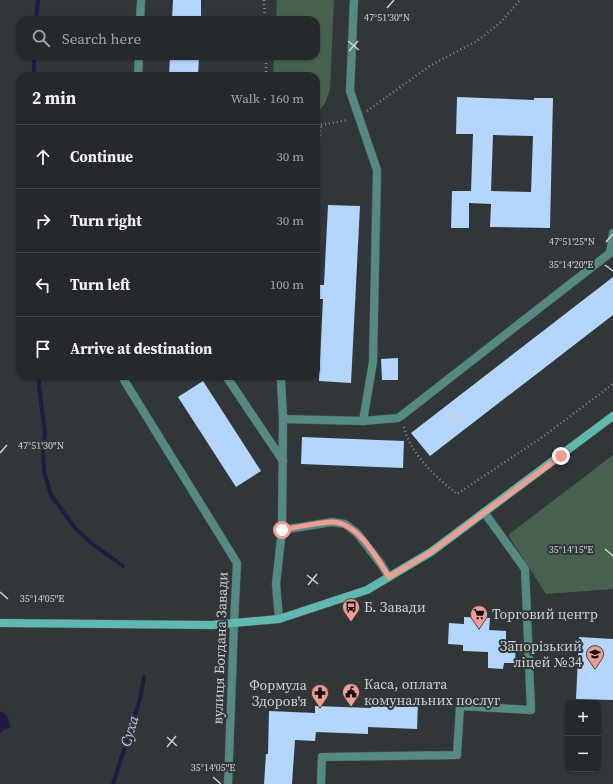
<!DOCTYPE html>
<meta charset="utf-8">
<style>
:root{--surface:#25292b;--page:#313537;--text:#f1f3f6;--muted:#a3a6a9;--line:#424547}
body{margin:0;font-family:"Source Serif 4",serif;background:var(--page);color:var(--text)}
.controls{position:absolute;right:12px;bottom:12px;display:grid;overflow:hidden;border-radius:8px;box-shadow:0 1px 3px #0004}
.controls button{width:36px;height:36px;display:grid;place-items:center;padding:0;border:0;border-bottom:1px solid var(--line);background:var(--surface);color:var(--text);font:20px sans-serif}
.stop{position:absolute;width:12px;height:12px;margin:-9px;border:3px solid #f59c92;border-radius:50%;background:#fff}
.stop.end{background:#f59c92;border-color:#fff;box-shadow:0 1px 4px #0008}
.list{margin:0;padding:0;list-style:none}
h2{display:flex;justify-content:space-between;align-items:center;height:52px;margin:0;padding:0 16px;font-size:17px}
h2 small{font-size:13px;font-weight:400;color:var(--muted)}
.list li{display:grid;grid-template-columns:26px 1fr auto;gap:12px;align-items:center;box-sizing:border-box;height:64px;padding:0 16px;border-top:1px solid var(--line)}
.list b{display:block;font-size:15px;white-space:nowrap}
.list em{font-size:13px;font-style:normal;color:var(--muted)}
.icon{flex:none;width:22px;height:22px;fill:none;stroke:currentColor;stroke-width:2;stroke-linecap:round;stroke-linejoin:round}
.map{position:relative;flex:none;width:613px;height:784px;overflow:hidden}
.search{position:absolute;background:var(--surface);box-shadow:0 1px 3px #0004;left:16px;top:16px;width:304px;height:44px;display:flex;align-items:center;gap:10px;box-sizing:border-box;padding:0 14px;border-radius:12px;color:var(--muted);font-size:15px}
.panel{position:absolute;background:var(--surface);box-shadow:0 1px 3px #0004;left:16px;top:72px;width:304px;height:308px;border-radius:12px}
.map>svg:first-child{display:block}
</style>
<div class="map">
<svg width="613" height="784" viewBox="0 0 613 784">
<rect width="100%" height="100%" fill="#313739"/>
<!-- green -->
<g fill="#48604e">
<path d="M277,0h57l-4,89c-3,10 -5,18 -14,23v-36h-43l1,-20h42v-36h-40z"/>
<polygon points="613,455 613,589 546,594 508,535"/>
</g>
<!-- water -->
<path fill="#201b3f" d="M0,711c8,3 10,9 10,17l-8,3 -2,3z"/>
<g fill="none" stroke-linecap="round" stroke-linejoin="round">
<!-- stream -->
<g stroke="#201b3f" stroke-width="4">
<polyline points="36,20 38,0"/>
<polyline points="34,76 34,56"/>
<polyline points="40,376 39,385 45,434 43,451 44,471 51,495 75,528 91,543 123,566"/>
<polyline points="113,784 140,699 144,677"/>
</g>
</g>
<!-- building -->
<g fill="#b4d5fe" fill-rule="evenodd">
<polygon points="173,0 201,0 201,20 172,20"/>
<polygon points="170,56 199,56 198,76 169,76"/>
<path d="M457,97l77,3v-2h19l-3,130 -60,-1 1,-23 -22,-1v25h-18l1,-37h19l2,-57h-17zM493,135l40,1 -2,56 -40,-1z"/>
<polygon points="328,205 360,206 351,383 319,381 323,299 316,299 316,285 324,285"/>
<polygon points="613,277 613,315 430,456 411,433"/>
<polygon points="398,358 398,380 382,380 381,359"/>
<polygon points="203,381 261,471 236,487 178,397"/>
<polygon points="302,437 404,441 403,468 301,464"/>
<polygon points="464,617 490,618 489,630 506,631 506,641 516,641 515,663 504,663 503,669 488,668 488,652 463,651 463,645 448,644 449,623 464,624"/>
<polygon points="579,637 613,639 613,700 576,699"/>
<polygon points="371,701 418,703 417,729 368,727 368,734 316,732 315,741 295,740 292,784 264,784 266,754 268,754 269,711 315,713 315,706 371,708"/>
</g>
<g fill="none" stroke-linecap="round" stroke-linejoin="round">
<!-- lane casing -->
<g stroke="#4d5355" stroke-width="9">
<g id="lane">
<polyline points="226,376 283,461"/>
<polyline points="278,376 281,379 283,419 282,530 276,584 279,619"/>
<polyline points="283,419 363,421 373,362 377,170 350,91 354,0"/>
<polyline points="363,421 398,418 401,416 610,253 613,233"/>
<polyline points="282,530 332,522 345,524 357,533 381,564 389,577"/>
<polyline points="228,784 234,623"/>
<polyline points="321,784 322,757 457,755 460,706 531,710 525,569 484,512"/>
</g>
</g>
<!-- street casing -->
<g stroke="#4d5355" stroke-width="9">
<g id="street">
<polyline points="140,20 141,0"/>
<polyline points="138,76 139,56"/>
<polyline points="124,376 124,380 237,563 234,623"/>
</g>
</g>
<!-- secondary casing -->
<g stroke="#4d5355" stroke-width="9">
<polyline id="secondary" points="0,623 212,625 279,619 367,590 431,552 613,416"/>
</g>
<!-- path -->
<g stroke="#85898a" stroke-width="2.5" stroke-dasharray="1 3" stroke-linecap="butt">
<polyline points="264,0 265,20"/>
<polyline points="266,76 266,56"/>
<polyline points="367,111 431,65 477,41 500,23 520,0"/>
<polyline points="316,121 321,125 316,162"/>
<polyline points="321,125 348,120"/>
<path d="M404,427c6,27 32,50 53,67l84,-56 72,-54"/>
</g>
<!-- lane -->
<use href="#lane" stroke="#558a83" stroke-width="8"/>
<!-- street -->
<use href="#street" stroke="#558a83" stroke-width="8"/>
<!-- secondary -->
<use href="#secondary" stroke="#60b8af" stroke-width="8"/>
</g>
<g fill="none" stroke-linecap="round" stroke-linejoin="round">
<!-- route -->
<path stroke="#f59c92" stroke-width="5" d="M282,530c16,-3 33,-7 49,-8 26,-1 46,36 58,55l42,-25 130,-96"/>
</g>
<!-- ticks -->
<path fill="none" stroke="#cfd2d3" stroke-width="1.5" d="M387,8l7,-8M348,41l11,9M349,51l9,-10M606,242l7,-8M605,265l8,6M448,413l11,9M449,423l9,-11M0,453l7,-8M605,549l8,7M307,575l11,9M308,585l9,-11M0,592l8,7M167,737l10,9M167,747l9,-11M213,777l8,7"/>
<!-- icons -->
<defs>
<g id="bus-pin" transform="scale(0.9)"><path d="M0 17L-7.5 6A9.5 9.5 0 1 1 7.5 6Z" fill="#f59c92" stroke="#313739"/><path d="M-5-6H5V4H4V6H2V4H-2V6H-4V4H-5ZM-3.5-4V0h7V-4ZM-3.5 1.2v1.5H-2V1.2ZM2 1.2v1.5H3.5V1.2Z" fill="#111"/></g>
<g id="supermarket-pin" transform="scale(0.9)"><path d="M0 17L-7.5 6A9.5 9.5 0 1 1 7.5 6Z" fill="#f59c92" stroke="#313739"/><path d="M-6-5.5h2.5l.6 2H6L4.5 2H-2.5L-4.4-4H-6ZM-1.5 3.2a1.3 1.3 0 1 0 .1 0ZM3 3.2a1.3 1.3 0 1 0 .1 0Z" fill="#111"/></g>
<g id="school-pin" transform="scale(0.9)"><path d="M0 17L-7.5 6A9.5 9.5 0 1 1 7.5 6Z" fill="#f59c92" stroke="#313739"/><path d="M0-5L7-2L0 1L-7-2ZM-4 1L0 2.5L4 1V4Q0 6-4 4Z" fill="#111"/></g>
<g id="civic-pin" transform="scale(0.9)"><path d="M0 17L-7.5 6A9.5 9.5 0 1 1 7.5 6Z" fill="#f59c92" stroke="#313739"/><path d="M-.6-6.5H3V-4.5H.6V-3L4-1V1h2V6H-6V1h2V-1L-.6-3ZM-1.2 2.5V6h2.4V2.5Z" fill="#111"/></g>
<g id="pharmacy-pin" transform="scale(0.9)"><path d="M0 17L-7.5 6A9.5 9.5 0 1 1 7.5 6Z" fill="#f59c92" stroke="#313739"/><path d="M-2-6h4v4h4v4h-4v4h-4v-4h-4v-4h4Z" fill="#111"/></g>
</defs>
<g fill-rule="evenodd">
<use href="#bus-pin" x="351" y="607"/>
<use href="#supermarket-pin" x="479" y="614"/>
<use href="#school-pin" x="595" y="654"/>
<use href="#civic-pin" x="351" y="692"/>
<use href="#pharmacy-pin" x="320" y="693"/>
</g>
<g text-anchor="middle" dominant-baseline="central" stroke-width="4" stroke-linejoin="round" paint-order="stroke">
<!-- poi labels -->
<g font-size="14" fill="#cfd2d3" stroke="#313739" text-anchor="start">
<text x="364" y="607">Б. Завади</text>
<text x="492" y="614">Торговий центр</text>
<text x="582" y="646" text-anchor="end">Запорізький<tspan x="582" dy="16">ліцей №34</tspan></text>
<text x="364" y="684">Каса, оплата<tspan x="364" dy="16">комунальних послуг</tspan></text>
<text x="307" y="685" text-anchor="end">Формула<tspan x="307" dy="16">Здоров'я</tspan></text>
</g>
<!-- street labels -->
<g font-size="14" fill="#cfd2d3" stroke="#313739">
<text transform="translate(220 648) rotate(-88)">вулиця Богдана Завади</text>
</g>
<!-- water labels -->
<g font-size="15" font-style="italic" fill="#c2bff7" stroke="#313739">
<text transform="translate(129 731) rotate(-74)">Суха</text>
</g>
</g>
<g font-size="10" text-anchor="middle" fill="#cfd2d3" stroke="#313739" stroke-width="4" stroke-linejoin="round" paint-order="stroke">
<text x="387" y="21">47°51'30"N</text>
<text x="572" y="245">47°51'25"N</text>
<text x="571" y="268">35°14'20"E</text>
<text x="41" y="449">47°51'30"N</text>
<text x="571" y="553">35°14'15"E</text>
<text x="42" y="602">35°14'05"E</text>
<text x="213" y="771">35°14'05"E</text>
</g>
</svg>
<div class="controls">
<button>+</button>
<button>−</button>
</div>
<div class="stop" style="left:282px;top:530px"></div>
<div class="stop end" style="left:561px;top:456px"></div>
<div class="search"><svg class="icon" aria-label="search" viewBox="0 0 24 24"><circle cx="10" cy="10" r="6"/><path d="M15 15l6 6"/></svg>Search here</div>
<section class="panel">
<h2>2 min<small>Walk · 160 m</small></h2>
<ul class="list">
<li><svg class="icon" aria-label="ahead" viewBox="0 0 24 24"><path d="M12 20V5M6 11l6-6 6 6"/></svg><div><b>Continue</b></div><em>30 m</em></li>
<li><svg class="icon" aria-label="right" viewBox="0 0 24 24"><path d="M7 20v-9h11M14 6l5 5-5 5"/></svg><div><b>Turn right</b></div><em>30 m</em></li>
<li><svg class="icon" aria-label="left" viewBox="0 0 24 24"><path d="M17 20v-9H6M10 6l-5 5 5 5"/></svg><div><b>Turn left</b></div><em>100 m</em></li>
<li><svg class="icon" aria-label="arrive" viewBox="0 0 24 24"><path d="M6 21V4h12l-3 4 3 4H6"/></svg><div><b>Arrive at destination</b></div></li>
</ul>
</section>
</div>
